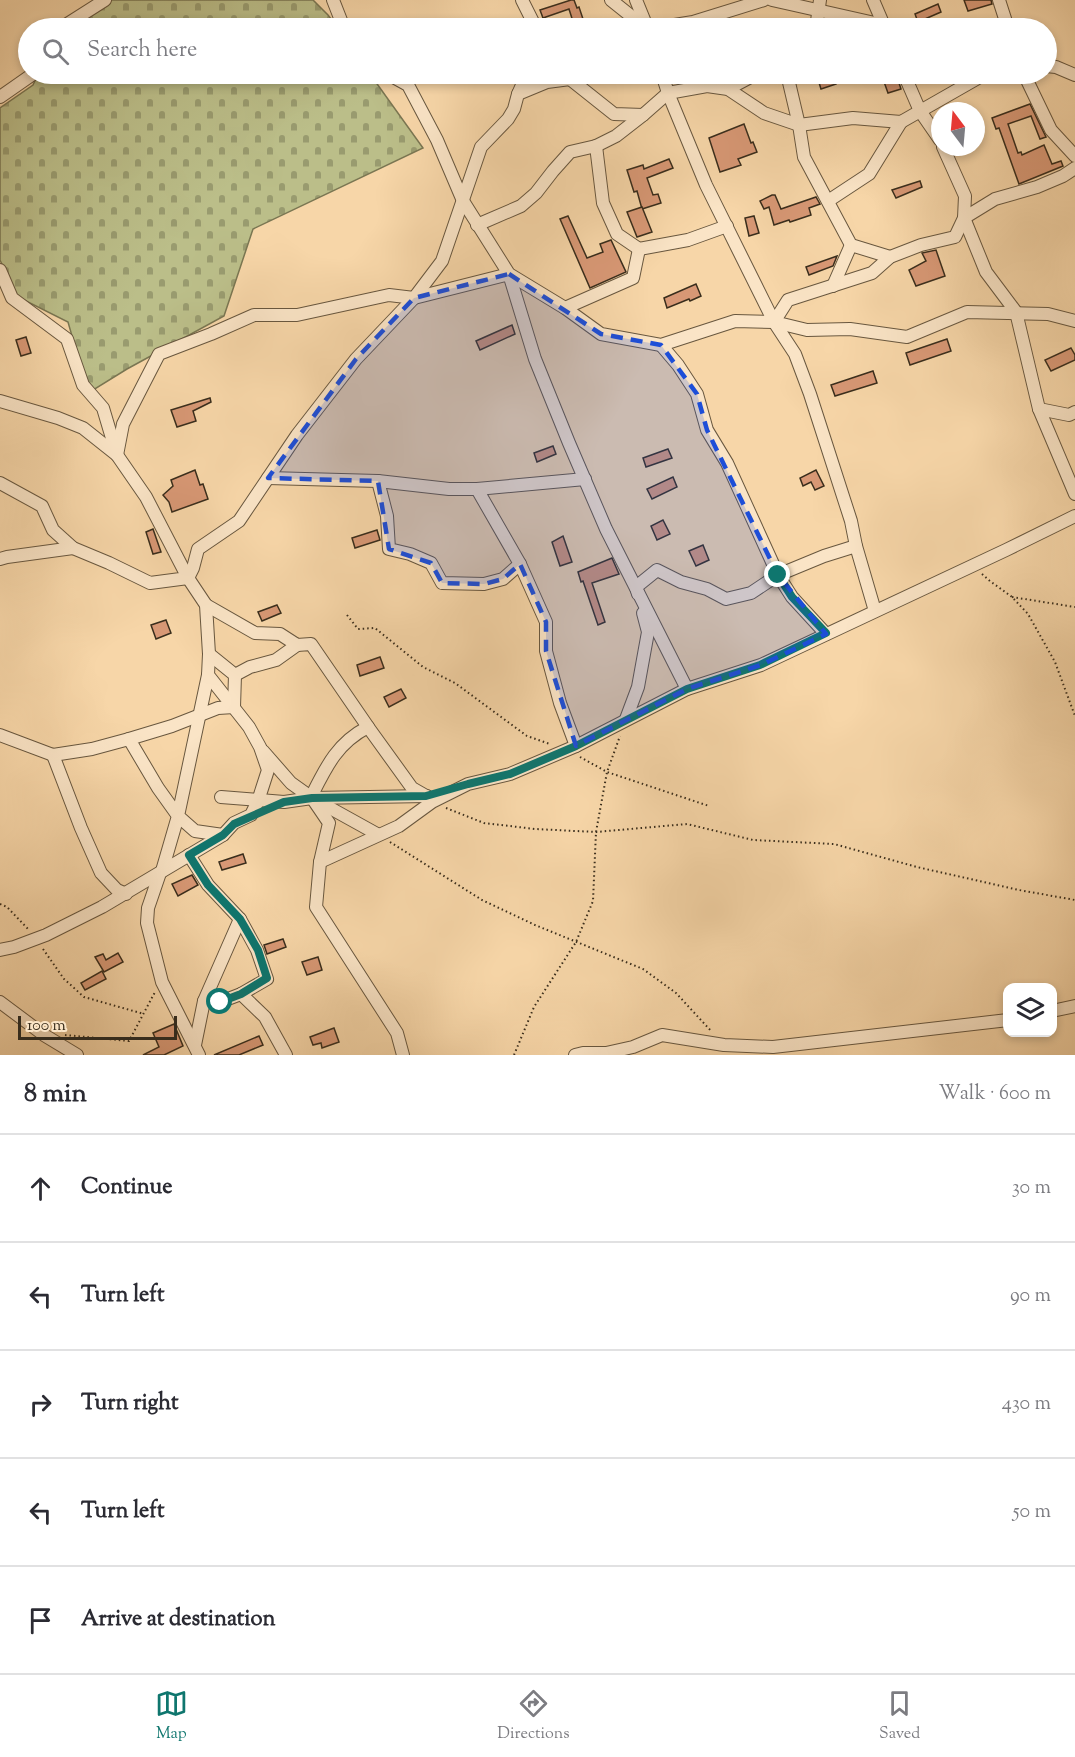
<!DOCTYPE html>
<meta charset="utf-8">
<style>
:root{--surface:#fff;--page:#f7f7f7;--text:#2b2b33;--muted:#7c7c81;--line:#e1e1e2;--accent:#0f766e}
body{margin:0;font-family:"Sorts Mill Goudy",serif;background:var(--page);color:var(--text)}
.controls{position:absolute;right:18px;bottom:18px;display:grid;overflow:hidden;border-radius:12px;box-shadow:0 3px 9px #0003}
.controls button{width:54px;height:54px;display:grid;place-items:center;padding:0;border:0;border-bottom:2px solid var(--line);background:var(--surface);color:var(--text);font:30px sans-serif}
.compass{position:absolute;left:931px;top:102px;width:54px;height:54px;border-radius:50%;background:var(--surface);box-shadow:0 3px 9px #0003;rotate:344deg}
.scale{position:absolute;left:18px;bottom:15px;width:159px;box-sizing:border-box;padding-left:6px;border:3px solid #392d1c;border-top:0;font-size:16px;line-height:21px;white-space:nowrap;color:#392d1c;-webkit-text-stroke:4px #fae4c6;paint-order:stroke}
.stop{position:absolute;width:18px;height:18px;margin:-14px;border:4px solid #0f766e;border-radius:50%;background:#fff}
.stop.end{background:#0f766e;border-color:#fff;box-shadow:0 2px 6px #0008}
.list{margin:0;padding:0;list-style:none}
h2{display:flex;justify-content:space-between;align-items:center;height:78px;margin:0;padding:0 24px;font-size:26px}
h2 small{font-size:20px;font-weight:400;color:var(--muted)}
.list li{display:grid;grid-template-columns:39px 1fr auto;gap:18px;align-items:center;box-sizing:border-box;height:108px;padding:0 24px;border-top:2px solid var(--line)}
.list b{display:block;font-size:22px;white-space:nowrap}
.list em{font-size:20px;font-style:normal;color:var(--muted)}
.icon{flex:none;width:33px;height:33px;fill:none;stroke:currentColor;stroke-width:2;stroke-linecap:round;stroke-linejoin:round}
.map{position:relative;flex:none;width:1075px;height:1055px;overflow:hidden}
.search{position:absolute;background:var(--surface);box-shadow:0 3px 9px #0003;left:18px;right:18px;top:18px;height:66px;display:flex;align-items:center;gap:15px;box-sizing:border-box;padding:0 21px;border-radius:33px;color:var(--muted);font-size:22px}
.sheet{height:618px;background:var(--surface)}
nav{display:flex;justify-content:space-around;align-items:center;box-sizing:border-box;height:84px;border-top:2px solid var(--line);background:var(--surface);font-size:16px;color:var(--muted)}
nav a{display:grid;justify-items:center;gap:3px}
nav .on{color:var(--accent)}
.map>svg:first-child{display:block}
</style>
<div class="map">
<svg width="1075" height="1055" viewBox="0 0 1075 1055">
<defs>
<pattern id="cemetery-stones" width="16" height="16" patternUnits="userSpaceOnUse" patternTransform="scale(1.5)"><rect width="16" height="16" fill="#bbbe89"/><path d="M2 7V4a2 2 0 0 1 4 0v3zM10 15v-3a2 2 0 0 1 4 0v3z" fill="#999b6f"/></pattern>
</defs>
<rect width="100%" height="100%" fill="#f7d6a8"/>
<filter id="stains"><feTurbulence type="fractalNoise" baseFrequency=".00333" numOctaves="4"/><feColorMatrix values="0 0 0 0 .2 0 0 0 0 .09 0 0 0 0 .02 0 0 0 .5 -.17"/></filter>
<radialGradient id="worn" r=".72"><stop offset=".6" stop-color="#630" stop-opacity="0"/><stop offset="1" stop-color="#630" stop-opacity=".3"/></radialGradient>
<!-- cemetery -->
<g fill="url(#cemetery-stones)" stroke="#7a7652" stroke-width="1.5">
<polygon points="106,0 313,0 328,15 338,28 71,28"/>
<polygon points="38,74 370,74 423,148 253,229 224,316 127,369 90,392 82,371 68,322 16,296 0,260 0,108 33,85"/>
</g>
<!-- building -->
<g fill="#d89875" stroke="#392d1c" stroke-width="1.5">
<polygon points="571,0 574,0 577,8 579,7 586,28 575,28 569,9 543,18 540,10"/>
<polygon points="964,0 991,0 992,4 968,11"/>
<polygon points="938,4 941,12 918,22 915,14"/>
<polygon points="825,74 833,74 836,84 821,89 817,76"/>
<polygon points="887,74 896,74 901,89 888,93 883,79 888,77"/>
<polygon points="1030,104 1046,137 1040,139 1031,116 1008,124 1018,153 1021,152 1022,155 1044,145 1052,164 1061,161 1063,166 1019,184 999,128 996,129 992,118"/>
<polygon points="744,124 751,143 753,142 757,152 738,159 741,165 720,172 709,138"/>
<polygon points="669,159 673,168 647,178 653,195 658,194 661,203 642,209 637,191 634,192 627,170 643,165 644,169"/>
<polygon points="920,181 922,187 896,198 892,190"/>
<polygon points="772,195 775,195 781,209 816,197 820,204 809,208 811,215 790,222 789,220 774,225 769,207 764,209 760,201"/>
<polygon points="642,207 652,232 637,237 627,212"/>
<polygon points="568,216 587,258 603,252 600,244 611,240 626,272 590,288 560,219"/>
<polygon points="754,216 759,233 749,236 745,218"/>
<polygon points="936,250 945,276 916,286 909,270 926,261 922,253"/>
<polygon points="837,256 833,266 809,275 806,267"/>
<polygon points="696,284 701,296 690,301 689,299 667,308 664,298"/>
<polygon points="512,325 515,334 480,350 476,341"/>
<polygon points="26,337 31,353 21,356 16,340"/>
<polygon points="947,339 951,351 910,365 906,353"/>
<polygon points="1071,348 1075,355 1075,360 1051,371 1045,360"/>
<polygon points="873,371 877,383 835,396 831,385"/>
<polygon points="210,398 211,402 193,411 196,421 177,427 171,410"/>
<polygon points="553,446 556,454 537,462 534,453"/>
<polygon points="668,449 672,458 646,467 643,458"/>
<polygon points="195,470 200,485 203,484 208,499 172,512 169,502 163,495 173,486 171,480"/>
<polygon points="816,470 824,486 815,490 811,482 803,486 800,478"/>
<polygon points="673,477 677,487 652,499 647,489"/>
<polygon points="663,520 670,534 657,540 651,526"/>
<polygon points="153,529 161,552 153,554 146,532"/>
<polygon points="377,530 380,540 355,548 352,538"/>
<polygon points="563,536 572,562 560,566 552,542"/>
<polygon points="703,545 709,560 696,566 689,551"/>
<polygon points="612,558 619,574 592,583 605,622 598,625 583,581 581,582 578,572"/>
<polygon points="277,605 281,613 262,621 258,612"/>
<polygon points="166,620 171,633 156,639 151,625"/>
<polygon points="380,657 384,668 360,676 357,665"/>
<polygon points="401,689 406,698 389,707 384,697"/>
<polygon points="243,854 246,863 222,870 219,862"/>
<polygon points="192,875 198,885 178,896 172,884"/>
<polygon points="283,939 286,947 267,954 264,945"/>
<polygon points="118,953 123,962 104,972 95,957 103,954 106,960"/>
<polygon points="318,957 322,970 307,975 302,962"/>
<polygon points="102,971 106,979 85,990 81,983"/>
<polygon points="174,1024 183,1046 164,1055 143,1055 159,1047 153,1033"/>
<polygon points="334,1028 339,1042 322,1048 321,1043 313,1045 310,1037"/>
<polygon points="259,1036 263,1045 239,1055 214,1055"/>
</g>
<g fill="none" stroke-linecap="round" stroke-linejoin="round">
<!-- minor casing -->
<g stroke="#68573f" stroke-width="14">
<g id="minor">
<polyline points="333,0 344,28"/>
<polyline points="522,0 536,28"/>
<polyline points="611,0 646,28"/>
<polyline points="636,0 647,27"/>
<polyline points="772,0 897,28"/>
<polyline points="873,0 885,28"/>
<polyline points="999,0 1008,28"/>
<polyline points="61,28 105,0"/>
<polyline points="656,28 693,22 764,0"/>
<polyline points="816,28 820,0"/>
<polyline points="1046,66 1056,67 1075,75"/>
<polyline points="388,74 408,85 437,140 463,201 509,274 565,308 601,334 661,345 735,321 774,322 807,330 850,329 907,337 967,312 1048,314 1075,321"/>
<polyline points="567,74 570,79 614,114 643,115 668,93 707,86 728,89 764,113 799,125 853,118 901,122 985,74"/>
<polyline points="662,74 668,93 706,185 774,322 795,354 810,394 851,521 856,546 875,611"/>
<polyline points="787,74 799,125 804,157 851,245 890,257"/>
<polyline points="904,74 920,111 940,140"/>
<polyline points="1024,74 1051,130 1075,156"/>
<polyline points="728,89 756,74"/>
<polyline points="518,94 527,74"/>
<polyline points="0,97 33,74"/>
<polyline points="596,146 603,203 617,234 639,249 688,240 727,226"/>
<polyline points="943,147 965,196 964,218 986,272 1016,312 1039,409 1075,494"/>
<polyline points="828,201 869,174 901,122"/>
<polyline points="477,225 521,206 536,193 553,171 570,152 596,146 616,136 643,115"/>
<polyline points="0,270 12,298 67,339 83,385 103,408 117,455 146,497 188,578 150,583 109,563 73,548 53,530 42,506 0,483"/>
<polyline points="833,286 851,245"/>
<polyline points="565,308 633,278 639,249"/>
<polyline points="774,322 788,300 872,273 890,257 921,245 955,237 964,218 995,199 1037,187 1063,176 1075,168"/>
<polyline points="661,345 678,365 697,394 707,430 727,463 778,575 792,597 826,634"/>
<polyline points="0,401 58,418 83,428 117,455 123,424 159,354 211,334 254,315 297,315 389,295 414,298 509,274 535,359 569,443 606,529 687,689"/>
<polyline points="1039,409 1069,415 1075,412"/>
<polyline points="268,478 378,481 449,489 477,489 585,479"/>
<polyline points="378,481 387,516 389,549 410,554 431,563 442,583 484,584 503,579 520,564"/>
<polyline points="477,489 520,564 546,622 546,651 560,703 576,746"/>
<polyline points="0,559 7,557 73,548"/>
<polyline points="638,594 636,587 657,570 681,582 707,589 726,599 751,593 778,575 824,556 856,546"/>
<polyline points="206,605 255,633 280,634 297,645 311,644 368,727 412,788 426,796"/>
<polyline points="208,675 178,816 195,831 223,835"/>
<polyline points="235,675 250,667 276,660 297,645"/>
<polyline points="626,719 638,687 648,632 643,613"/>
<polyline points="0,735 53,755 92,749 129,739"/>
<polyline points="263,751 291,783 312,798 377,834"/>
<polyline points="53,755 81,828 101,873 117,890 126,894"/>
<polyline points="221,797 284,802 312,798 427,796"/>
<path d="M311,797c15,-30 26,-54 57,-70"/>
<polyline points="312,798 329,823 320,862 316,907 397,1033 403,1055"/>
<polyline points="189,855 208,885 240,919 204,1001 195,1045"/>
<polyline points="320,862 399,826 432,802 468,784 510,774 576,746 687,689 761,665 1006,550 1075,516"/>
<polyline points="162,871 178,816 158,788 129,739 172,726 218,708 234,707 235,675 209,654"/>
<polyline points="160,873 148,908 147,923 162,982 199,1055"/>
<polyline points="0,950 14,947 46,935 102,907 223,835 234,823 251,815 258,801 268,770 260,747 249,727 208,675 209,654 206,605 188,578 193,568 198,549 239,521 297,435 356,359 414,298 442,261 481,147 508,119 514,109 518,94 547,82 570,79"/>
<polyline points="241,994 265,1017 286,1055"/>
<polyline points="204,1001 218,999 220,1002 241,994 267,979 257,950 240,919"/>
<polyline points="0,1002 44,1035 77,1055"/>
<polyline points="1052,1011 1075,1006"/>
<polyline points="575,1055 583,1053 606,1053 633,1047 662,1035 724,1045 773,1047 1008,1020"/>
</g>
</g>
<!-- path -->
<g stroke="#392d1c" stroke-width="2" stroke-dasharray="1.5 3" stroke-linecap="butt">
<polyline points="982,574 990,581 1012,597 1028,614 1055,662 1075,716"/>
<polyline points="1012,597 1075,607"/>
<polyline points="347,615 358,629 375,628 423,667 455,683 527,736 550,744"/>
<polyline points="580,757 607,772 709,806"/>
<polyline points="446,808 484,823 535,829 596,832 687,824 753,840 834,844 917,867 1019,890 1075,900"/>
<polyline points="390,842 482,900 535,925 643,969 676,993 712,1032"/>
<polyline points="0,904 7,907 29,930"/>
<polyline points="43,949 64,979 84,997 144,1014"/>
<polyline points="65,1035 129,1041 155,992"/>
<polyline points="514,1055 534,1007 576,942 593,901 596,832 607,772 620,736"/>
</g>
<!-- minor -->
<use href="#minor" stroke="#fae4c6" stroke-width="12"/>
</g>
<g fill="none" stroke-linecap="round" stroke-linejoin="round">
<!-- route -->
<polyline stroke="#0f766e" stroke-width="8" points="220,1002 241,994 267,978 258,950 240,919 208,885 189,855 223,835 234,824 284,802 312,798 426,796 468,784 510,774 576,746 687,689 760,665 826,633 792,597 778,575"/>
</g>
<!-- marked area -->
<path fill="#1d4ed8" fill-opacity="0.2" stroke="#1d4ed8" stroke-width="4.5" stroke-dasharray="12 8" stroke-linejoin="round" d="M509,274l92,60 60,11 36,49 10,36 71,145 48,59 -65,31 -74,24 -111,57 -30,-95v-29l-26,-58 -17,15 -19,5 -42,-1 -11,-20 -42,-14 -11,-68 -110,-3 88,-119 58,-61z"/>
<rect width="100%" height="100%" filter="url(#stains)"/>
<rect width="100%" height="100%" fill="url(#worn)"/>
</svg>
<div class="controls">
<button><svg class="icon" aria-label="layers" viewBox="0 0 24 24"><path d="M12 4l9 5-9 5-9-5zM3 14l9 5 9-5"/></svg></button>
</div>
<svg class="compass" viewBox="-18 -18 36 36"><path d="M0-13l5 13h-10z" fill="#e53935"/><path d="M0 13l5-13h-10z" fill="#7c7c81"/></svg>
<div class="scale">100 m</div>
<div class="stop" style="left:220px;top:1002px"></div>
<div class="stop end" style="left:778px;top:575px"></div>
<div class="search"><svg class="icon" aria-label="search" viewBox="0 0 24 24"><circle cx="10" cy="10" r="6"/><path d="M15 15l6 6"/></svg>Search here</div>
</div>
<section class="sheet">
<h2>8 min<small>Walk · 600 m</small></h2>
<ul class="list">
<li><svg class="icon" aria-label="ahead" viewBox="0 0 24 24"><path d="M12 20V5M6 11l6-6 6 6"/></svg><div><b>Continue</b></div><em>30 m</em></li>
<li><svg class="icon" aria-label="left" viewBox="0 0 24 24"><path d="M17 20v-9H6M10 6l-5 5 5 5"/></svg><div><b>Turn left</b></div><em>90 m</em></li>
<li><svg class="icon" aria-label="right" viewBox="0 0 24 24"><path d="M7 20v-9h11M14 6l5 5-5 5"/></svg><div><b>Turn right</b></div><em>430 m</em></li>
<li><svg class="icon" aria-label="left" viewBox="0 0 24 24"><path d="M17 20v-9H6M10 6l-5 5 5 5"/></svg><div><b>Turn left</b></div><em>50 m</em></li>
<li><svg class="icon" aria-label="arrive" viewBox="0 0 24 24"><path d="M6 21V4h12l-3 4 3 4H6"/></svg><div><b>Arrive at destination</b></div></li>
</ul>
</section>
<nav>
<a class="on"><svg class="icon" aria-label="map" viewBox="0 0 24 24"><path d="M3 6l6-2 6 2 6-2v14l-6 2-6-2-6 2zM9 4v14M15 6v14"/></svg>Map</a>
<a><svg class="icon" aria-label="directions" viewBox="0 0 24 24"><path d="M12 3l9 9-9 9-9-9zM9 14v-3h6M13 9l2 2-2 2"/></svg>Directions</a>
<a><svg class="icon" aria-label="saved" viewBox="0 0 24 24"><path d="M7 4h10v16l-5-4-5 4z"/></svg>Saved</a>
</nav>
